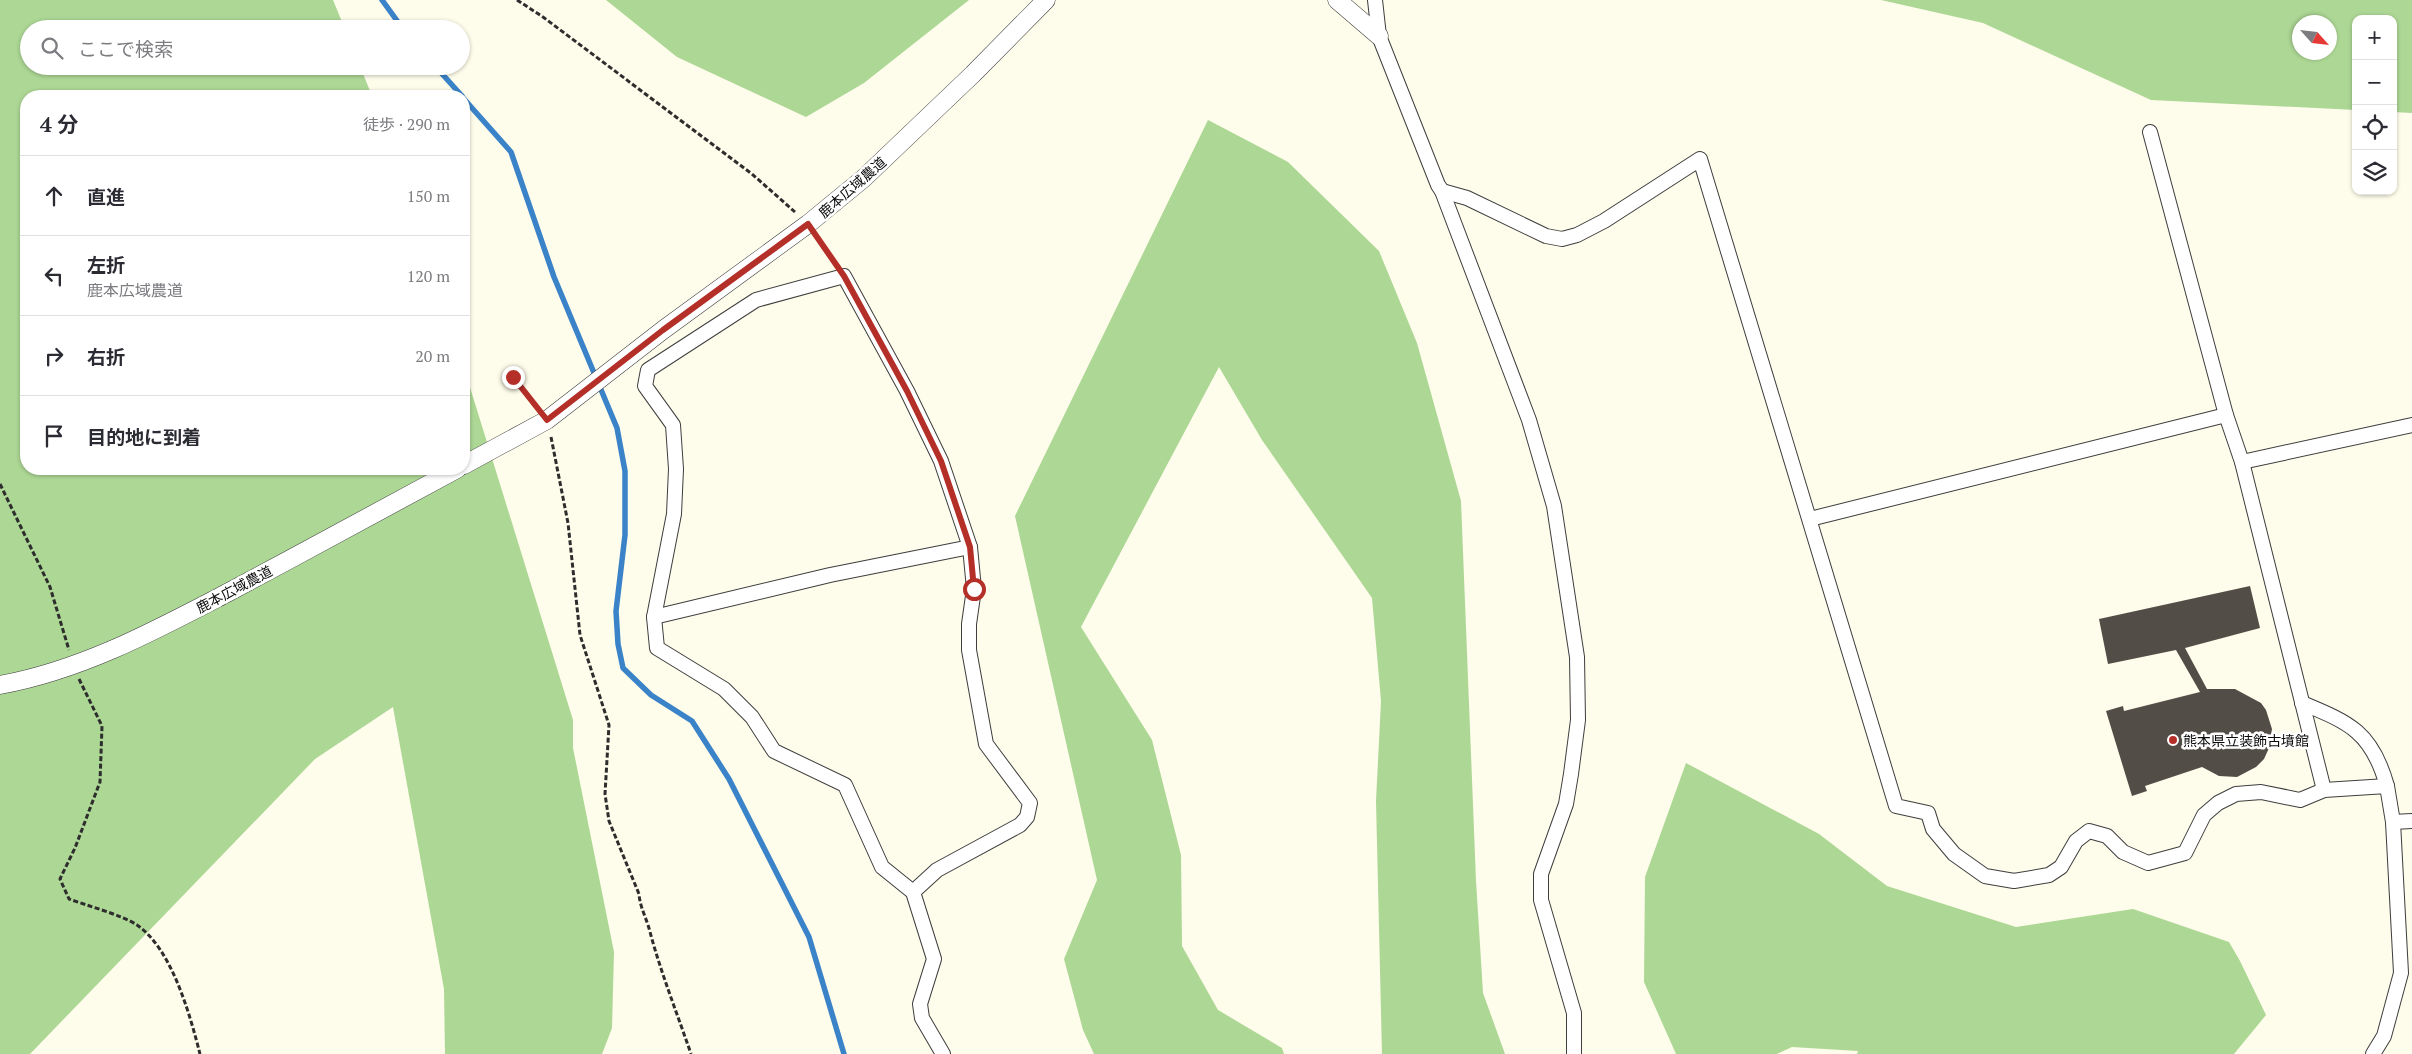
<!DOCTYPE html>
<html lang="ja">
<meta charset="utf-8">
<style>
:root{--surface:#fff;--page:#f2f2f3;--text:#2b2b33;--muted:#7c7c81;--line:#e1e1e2}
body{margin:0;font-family:"PT Serif","Noto Sans JP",serif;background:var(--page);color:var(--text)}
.controls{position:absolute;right:15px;top:15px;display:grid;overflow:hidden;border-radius:10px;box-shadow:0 1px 4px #0004}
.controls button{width:45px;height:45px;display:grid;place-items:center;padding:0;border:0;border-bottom:1px solid var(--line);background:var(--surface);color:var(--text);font:25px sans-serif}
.compass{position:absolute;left:2292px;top:15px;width:45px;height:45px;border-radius:50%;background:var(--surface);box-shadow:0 1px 4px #0004;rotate:117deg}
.stop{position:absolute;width:15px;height:15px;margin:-11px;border:4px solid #b52f29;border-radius:50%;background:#fff}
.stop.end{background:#b52f29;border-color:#fff;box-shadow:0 1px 5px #0008}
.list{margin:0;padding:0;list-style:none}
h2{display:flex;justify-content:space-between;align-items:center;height:65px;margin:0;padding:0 20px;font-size:21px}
h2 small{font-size:16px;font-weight:400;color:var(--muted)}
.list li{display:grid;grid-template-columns:32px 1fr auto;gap:15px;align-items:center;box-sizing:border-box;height:80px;padding:0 20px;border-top:1px solid var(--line)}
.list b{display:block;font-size:19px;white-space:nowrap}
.list p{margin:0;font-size:16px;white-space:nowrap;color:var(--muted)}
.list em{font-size:16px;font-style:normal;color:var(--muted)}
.icon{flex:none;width:28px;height:28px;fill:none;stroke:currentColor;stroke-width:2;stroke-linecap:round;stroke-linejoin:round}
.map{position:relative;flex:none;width:2412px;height:1054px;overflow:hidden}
.search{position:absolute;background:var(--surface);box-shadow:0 1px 4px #0004;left:20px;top:20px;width:450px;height:55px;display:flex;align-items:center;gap:12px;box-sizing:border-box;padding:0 18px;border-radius:28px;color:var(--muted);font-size:19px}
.panel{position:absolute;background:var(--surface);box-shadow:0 1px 4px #0004;left:20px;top:90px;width:450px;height:385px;border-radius:20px}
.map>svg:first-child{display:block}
</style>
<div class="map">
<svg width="2412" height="1054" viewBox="0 0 2412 1054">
<rect width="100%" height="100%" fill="#fefcea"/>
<!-- forest -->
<g fill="#add795" fill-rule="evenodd">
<polygon points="0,0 333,0 345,29 29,29 29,66 360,66 372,96 26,96 26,469 464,469 464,368 573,720 573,748 614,952 612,1028 602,1054 445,1054 444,989 393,707 315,759 30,1054 0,1054"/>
<polygon points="606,0 969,0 864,83 806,117 677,57"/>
<path d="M1881,0h531v113l-19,-1v-93h-37v91l-205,-10 -168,-77zM2330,22v30h-30v-30z"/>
<polygon points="1208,120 1288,162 1379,251 1417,343 1461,501 1476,881 1483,993 1505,1054 1382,1054 1376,801 1381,701 1372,598 1262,440 1219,367 1081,627 1152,740 1181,855 1182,946 1218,1010 1282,1048 1284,1054 1094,1054 1083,1030 1064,959 1097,880 1015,516"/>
<polygon points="1686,763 1819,834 1887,886 2016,927 2133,909 2229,942 2240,961 2266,1015 2234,1054 1857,1054 1858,1051 1792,1047 1777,1054 1676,1054 1644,982 1645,877"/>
</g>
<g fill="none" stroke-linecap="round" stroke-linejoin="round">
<!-- stream -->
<g stroke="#3a83c8" stroke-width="5.5">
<polyline points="382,0 403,29"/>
<polyline points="435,66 462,96"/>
<polyline points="464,99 511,152 554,277 617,428 625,471 625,535 616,611 618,644 623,668 651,695 692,721 729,779 809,937 844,1054"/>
</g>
</g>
<!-- building -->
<polygon fill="#534d48" points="2250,586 2260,628 2185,648 2207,689 2235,689 2261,703 2266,710 2272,729 2269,748 2264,759 2256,767 2237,777 2219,776 2202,767 2145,786 2147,791 2132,796 2106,711 2123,706 2124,711 2200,692 2176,650 2108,664 2099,619"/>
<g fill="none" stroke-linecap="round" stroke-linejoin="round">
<!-- minor casing -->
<g stroke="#3e3e3e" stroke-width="16">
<g id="minor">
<polyline points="1375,0 1379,36 1438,185 1442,191 1529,420 1554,506 1577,657 1578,720 1571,774 1566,804 1541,874 1541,900 1574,1013 1574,1054"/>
<polyline points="2150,132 2226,415 2242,462 2324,790"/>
<polyline points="1442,191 1467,198 1546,236 1562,239 1577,235 1604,221 1700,159 1896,806 1928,813 1933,829 1954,854 1985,876 2014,881 2049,875 2061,867 2076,841 2089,831 2107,836 2123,852 2148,863 2185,853 2204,815 2218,803 2236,794 2261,792 2300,800 2324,790 2387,786 2393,822 2401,973 2384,1036 2373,1054"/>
<polyline points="2242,462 2412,425"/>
<polyline points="1810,519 2226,415"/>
<polyline points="654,617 830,575 970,547"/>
<path d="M2302,703c48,20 70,29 85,83"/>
<polyline points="2393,822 2412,821"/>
<polyline points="913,892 937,870 1020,825 1027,817 1030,803 986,744 969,650 969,624 974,589 970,547 941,461 907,391 844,276 756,300 648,370 645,386 673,425 676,469 674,514 654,617 657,648 724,689 752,717 774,751 845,785 882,867 913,892 934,959 920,1004 922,1018 943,1054"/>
</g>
</g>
<!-- tertiary casing -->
<g stroke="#3e3e3e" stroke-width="19">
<g id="tertiary">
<polyline points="1337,0 1379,36"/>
<polyline points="464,465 547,420 663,330 808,224 864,178 973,74 1046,0"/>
<path d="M0,685c82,-15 154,-54 227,-92 77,-41 154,-83 230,-124"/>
</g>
</g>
<!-- path -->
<g stroke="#2d2d2d" stroke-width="3" stroke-dasharray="5 2.5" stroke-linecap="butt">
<polyline points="517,0 543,17 752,174 795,212"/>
<polyline points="817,237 835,263"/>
<polyline points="513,377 537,407"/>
<path d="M551,437l17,86 12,112 29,90 -4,69 4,27 30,73c1,14 8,25 11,38 11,41 27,81 41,122"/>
<polyline points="0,484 50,587 69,650"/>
<path d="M79,679l23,47 -2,56 -25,66 -15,31 9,20c19,7 53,16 68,26 35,24 53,90 63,129"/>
</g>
<!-- minor -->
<use href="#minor" stroke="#fff" stroke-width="14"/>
<!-- tertiary -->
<use href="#tertiary" stroke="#fff" stroke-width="18"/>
</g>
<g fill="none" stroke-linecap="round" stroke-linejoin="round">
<!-- route -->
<polyline stroke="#b52f29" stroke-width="6" points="513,377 547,420 663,330 808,224 844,276 907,391 941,461 970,547 974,589"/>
</g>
<!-- markers -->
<circle fill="#b52f29" stroke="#fff" stroke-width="2" cx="2173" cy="740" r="5"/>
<g text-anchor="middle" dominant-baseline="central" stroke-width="5" stroke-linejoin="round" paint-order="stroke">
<!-- street labels -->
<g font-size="14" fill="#0b0b0b" stroke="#fff">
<text transform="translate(852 187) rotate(-41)">鹿本広域農道</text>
<text transform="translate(234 589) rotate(-28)">鹿本広域農道</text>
</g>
<!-- poi labels -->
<g font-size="14" fill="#0b0b0b" stroke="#fff" text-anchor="start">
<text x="2183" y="740">熊本県立装飾古墳館</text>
</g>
</g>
</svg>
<div class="controls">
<button>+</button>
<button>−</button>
<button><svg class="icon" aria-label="locate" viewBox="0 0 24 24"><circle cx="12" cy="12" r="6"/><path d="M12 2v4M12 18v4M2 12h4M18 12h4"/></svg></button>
<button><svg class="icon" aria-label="layers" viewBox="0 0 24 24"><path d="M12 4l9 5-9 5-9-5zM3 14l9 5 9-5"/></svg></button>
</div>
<svg class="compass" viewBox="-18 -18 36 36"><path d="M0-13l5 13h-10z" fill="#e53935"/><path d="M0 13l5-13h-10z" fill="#7c7c81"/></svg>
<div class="stop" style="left:974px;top:589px"></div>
<div class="stop end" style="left:513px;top:377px"></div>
<div class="search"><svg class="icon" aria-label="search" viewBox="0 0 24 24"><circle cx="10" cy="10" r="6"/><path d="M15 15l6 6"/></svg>ここで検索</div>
<section class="panel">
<h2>4 分<small>徒歩 · 290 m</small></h2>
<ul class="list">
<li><svg class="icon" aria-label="ahead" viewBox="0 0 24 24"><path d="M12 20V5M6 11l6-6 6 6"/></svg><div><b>直進</b></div><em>150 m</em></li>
<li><svg class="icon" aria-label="left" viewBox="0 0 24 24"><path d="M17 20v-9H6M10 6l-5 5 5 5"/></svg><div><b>左折</b><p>鹿本広域農道</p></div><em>120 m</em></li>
<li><svg class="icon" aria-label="right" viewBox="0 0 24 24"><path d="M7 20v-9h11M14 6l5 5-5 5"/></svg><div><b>右折</b></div><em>20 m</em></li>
<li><svg class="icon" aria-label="arrive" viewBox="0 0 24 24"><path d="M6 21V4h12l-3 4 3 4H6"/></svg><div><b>目的地に到着</b></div></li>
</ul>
</section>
</div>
